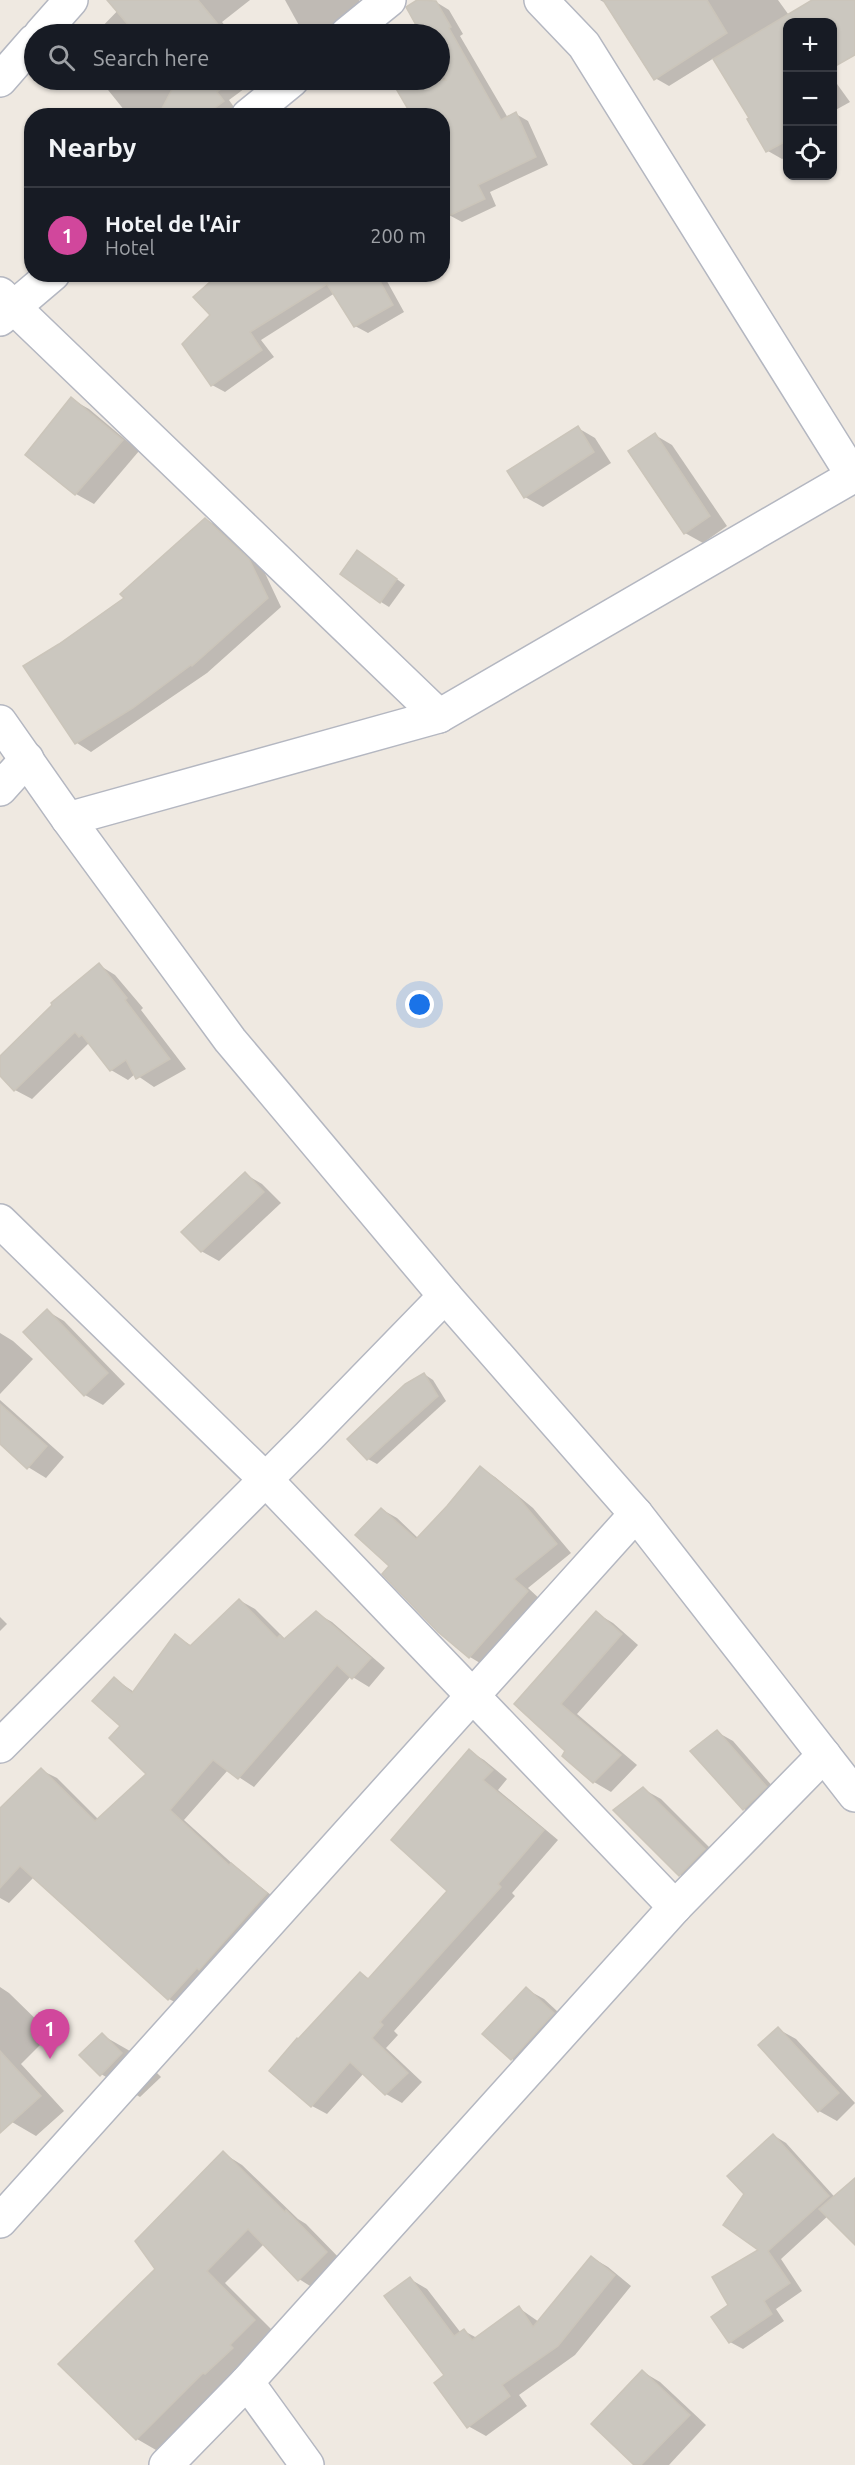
<!DOCTYPE html>
<meta charset="utf-8">
<style>
:root{--surface:#171b24;--page:#20242c;--text:#f1f3f6;--muted:#9ea1a6;--line:#363941;--accent:#4264fb}
body{margin:0;font-family:Ubuntu,sans-serif;background:var(--page);color:var(--text)}
.controls{position:absolute;right:18px;top:18px;display:grid;overflow:hidden;border-radius:12px;box-shadow:0 2px 4px #0004}
.controls button{width:54px;height:54px;display:grid;place-items:center;padding:0;border:0;border-bottom:2px solid var(--line);background:var(--surface);color:var(--text);font:30px sans-serif}
.you{position:absolute;left:420px;top:1005px;width:21px;height:21px;margin:-15px;border:4px solid #fff;border-radius:50%;background:#1a73e8;box-shadow:0 0 0 9px #1a73e833}
.badge{display:grid;place-items:center;width:39px;height:39px;border-radius:50%;background:var(--accent);color:#fff;font-size:20px;font-weight:700}
.pin{position:absolute;translate:-50% -50px;filter:drop-shadow(0 2px 3px #0008)}
.pin::after{content:'';position:absolute;top:32px;width:21px;height:18px;background:inherit;clip-path:polygon(0 0,100% 0,50% 100%)}
.list{margin:0;padding:0;list-style:none}
h2{display:flex;justify-content:space-between;align-items:center;height:78px;margin:0;padding:0 24px;font-size:26px}
h2 small{font-size:20px;font-weight:400;color:var(--muted)}
.list li{display:grid;grid-template-columns:39px 1fr auto;gap:18px;align-items:center;box-sizing:border-box;height:96px;padding:0 24px;border-top:2px solid var(--line)}
.list b{display:block;font-size:22px;white-space:nowrap}
.list p{margin:0;font-size:20px;white-space:nowrap;color:var(--muted)}
.list em{font-size:20px;font-style:normal;color:var(--muted)}
.icon{flex:none;width:33px;height:33px;fill:none;stroke:currentColor;stroke-width:2;stroke-linecap:round;stroke-linejoin:round}
.map{position:relative;flex:none;width:855px;height:2465px;overflow:hidden}
.search{position:absolute;background:var(--surface);box-shadow:0 2px 4px #0004;left:24px;top:24px;width:426px;height:66px;display:flex;align-items:center;gap:15px;box-sizing:border-box;padding:0 21px;border-radius:33px;color:var(--muted);font-size:22px}
.panel{position:absolute;background:var(--surface);box-shadow:0 2px 4px #0004;left:24px;top:108px;width:426px;height:174px;border-radius:24px}
.map>svg:first-child{display:block}
</style>
<div class="map">
<svg width="855" height="2465" viewBox="0 0 855 2465">
<rect width="100%" height="100%" fill="#efe9e1"/>
<!-- shadow -->
<g fill="#0003">
<polygon points="128,0 250,0 222,22 232,34 95,34"/>
<polygon points="285,0 359,0 365,9 319,34 311,34 301,29"/>
<polygon points="600,0 778,0 791,18 787,22 788,156 782,159 768,151 749,120 751,118 714,58 669,86 655,78 607,4"/>
<polygon points="436,2 449,10 463,34 460,36 508,118 516,114 528,121 548,165 490,192 496,206 462,222 449,215 442,116 412,116 393,80 440,80 440,34 423,34 413,16"/>
<polygon points="832,77 850,102 832,112"/>
<polygon points="100,80 256,80 229,100 236,110 228,116 129,116"/>
<polygon points="224,274 383,274 404,312 368,333 355,326 335,293 261,340 274,357 225,392 212,385 184,344 212,315"/>
<polygon points="71,399 89,409 139,451 94,504 76,494 27,454"/>
<polygon points="578,428 595,438 611,463 543,507 525,497"/>
<polygon points="655,435 672,445 727,526 703,543 685,533"/>
<polygon points="206,519 220,528 263,569 281,607 207,673 91,752 77,743 25,666 60,646 126,598"/>
<polygon points="366,557 405,585 389,607 381,602"/>
<polygon points="99,965 115,975 143,1008 141,1010 186,1069 154,1087 135,1074 128,1080 111,1070 90,1042 32,1099 15,1090 0,1074 0,1058"/>
<polygon points="245,1174 262,1184 281,1203 219,1261 201,1251"/>
<polygon points="47,1311 64,1321 125,1384 103,1405 85,1395"/>
<polygon points="0,1333 13,1341 33,1359 0,1394"/>
<polygon points="424,1374 433,1380 446,1401 377,1464 368,1459 349,1439"/>
<polygon points="0,1400 64,1457 46,1478 28,1467 0,1442"/>
<polygon points="480,1468 495,1477 533,1508 571,1553 528,1588 542,1601 485,1666 470,1657 392,1566 381,1509 397,1518 418,1538 448,1507"/>
<polygon points="239,1600 255,1609 286,1640 316,1613 332,1622 385,1668 369,1687 351,1676 254,1787 228,1770 184,1820 236,1867 281,1903 184,2007 169,1999 34,1877 9,1903 0,1898 0,1810 41,1770 57,1778 98,1819 149,1774 122,1726 115,1679 134,1692 175,1636 192,1646"/>
<polygon points="596,1613 613,1623 638,1645 577,1714 637,1765 611,1792 594,1782 564,1756 568,1751 516,1704"/>
<polygon points="0,1617 7,1624 0,1631"/>
<polygon points="717,1732 733,1741 781,1796 760,1818 744,1809 693,1751"/>
<polygon points="469,1751 484,1760 507,1779 498,1790 558,1840 512,1893 515,1896 394,2031 398,2035 386,2048 422,2082 402,2103 386,2094 364,2073 327,2114 312,2106 299,2041 360,1974 370,1979 449,1891"/>
<polygon points="643,1789 661,1799 722,1860 697,1885 680,1875"/>
<polygon points="0,1987 9,1993 51,2034 21,2064 64,2111 36,2136 12,2122 0,2109"/>
<polygon points="526,1989 544,1999 571,2024 529,2069 512,2059"/>
<polygon points="778,2029 796,2039 855,2103 837,2121 819,2111 760,2045"/>
<polygon points="102,2035 142,2058 161,2077 140,2097 101,2074"/>
<polygon points="773,2135 786,2143 841,2204 781,2259 802,2291 776,2309 784,2321 743,2349 730,2342 730,2306 761,2250 746,2194"/>
<polygon points="223,2153 242,2165 298,2219 306,2224 345,2264 318,2291 299,2279 264,2244 225,2283 274,2332 156,2450 137,2439 157,2269"/>
<polygon points="591,2257 608,2267 631,2286 575,2355 519,2395 527,2406 486,2436 468,2426 446,2376 410,2279 427,2289 461,2333 464,2331 477,2338 519,2308 539,2322"/>
<polygon points="643,2372 660,2382 706,2425 669,2465 636,2465"/>
</g>
<!-- building -->
<g fill="#cbc7bf" stroke="#cbc5ba" stroke-width="1.5">
<polygon points="107,0 198,0 226,34 136,34"/>
<polygon points="417,0 436,1 451,27 449,28 501,120 516,112 536,157 478,185 485,199 442,219 442,116 412,116 391,80 446,80 440,68 440,34 421,34 406,7"/>
<polygon points="603,0 707,0 727,33 654,80"/>
<polygon points="812,0 855,0 855,55 832,68 832,22 788,22 788,140 766,152 747,119 749,118 713,59"/>
<polygon points="177,80 233,80 217,92 224,101 204,116 158,116"/>
<polygon points="219,274 376,274 393,305 354,327 327,284 250,332 262,350 211,386 182,344 210,315 193,297"/>
<polygon points="71,397 123,440 75,495 25,455"/>
<polygon points="578,426 594,452 524,498 507,471"/>
<polygon points="655,433 710,516 684,534 628,451"/>
<polygon points="205,518 249,559 268,598 192,666 191,665 133,708 75,744 23,666 59,644 124,598 120,594"/>
<polygon points="357,550 397,579 380,603 340,574"/>
<polygon points="99,963 127,998 125,1000 170,1059 136,1079 126,1060 110,1071 82,1035 79,1037 75,1032 14,1091 0,1076 0,1056 52,1005 51,1003"/>
<polygon points="245,1172 264,1192 201,1252 181,1232"/>
<polygon points="47,1309 108,1373 84,1396 23,1332"/>
<polygon points="424,1373 438,1396 367,1460 347,1439 405,1384"/>
<polygon points="0,1404 47,1446 27,1469 0,1444"/>
<polygon points="480,1466 518,1497 557,1544 514,1579 528,1591 469,1658 438,1632 382,1574 389,1566 355,1535 381,1508 416,1539 447,1506"/>
<polygon points="239,1599 277,1638 280,1635 284,1639 316,1611 371,1658 352,1679 337,1665 238,1779 213,1760 170,1810 229,1865 231,1863 267,1893 199,1970 197,1968 168,2000 20,1866 0,1888 0,1808 41,1768 95,1821 146,1774 109,1738 120,1726 92,1701 114,1677 132,1693 175,1634 190,1646"/>
<polygon points="596,1611 622,1634 561,1704 621,1755 593,1783 562,1756 565,1751 514,1704"/>
<polygon points="717,1730 767,1787 743,1810 690,1751"/>
<polygon points="469,1749 493,1770 483,1780 544,1830 498,1884 501,1887 380,2022 383,2025 372,2038 408,2073 385,2095 350,2062 311,2107 269,2071 297,2038 298,2039 360,1972 368,1979 447,1891 391,1840"/>
<polygon points="643,1787 705,1849 679,1876 613,1810"/>
<polygon points="526,1987 554,2013 511,2060 482,2034"/>
<polygon points="778,2027 839,2093 818,2112 758,2045"/>
<polygon points="102,2033 122,2053 100,2076 79,2055"/>
<polygon points="0,2051 41,2096 0,2133"/>
<polygon points="773,2134 829,2196 768,2251 790,2283 764,2301 772,2314 729,2343 711,2317 728,2305 712,2277 758,2250 723,2225 744,2194 727,2176"/>
<polygon points="223,2151 285,2212 286,2210 327,2252 298,2281 248,2229 207,2271 255,2320 230,2345 233,2348 205,2374 203,2373 136,2440 58,2364 155,2269 135,2241"/>
<polygon points="855,2178 855,2245 819,2209"/>
<polygon points="591,2256 615,2275 558,2346 502,2385 510,2396 467,2428 434,2383 444,2375 384,2296 410,2277 454,2336 464,2329 472,2340 519,2306 533,2327"/>
<polygon points="642,2370 690,2415 641,2465 634,2465 591,2424"/>
</g>
<g fill="none" stroke-linecap="round" stroke-linejoin="round">
<!-- street casing -->
<g stroke="#b4b7c1" stroke-width="36">
<g id="street">
<polyline points="41,34 71,0"/>
<polyline points="347,34 389,0"/>
<polyline points="0,80 34,41"/>
<polyline points="248,116 292,80"/>
<polyline points="0,294 439,716"/>
<polyline points="0,319 53,274"/>
<polyline points="0,722 68,819 230,1040 445,1296 636,1514 855,1795"/>
<polyline points="0,789 27,759"/>
<polyline points="68,819 439,716 853,476 584,45 541,0"/>
<polyline points="0,1221 266,1480 675,1907"/>
<polyline points="0,1746 309,1436 445,1296"/>
<polyline points="0,2221 636,1514"/>
<polyline points="247,2382 307,2465"/>
<polyline points="166,2465 247,2382 675,1907 824,1755"/>
</g>
</g>
<!-- street -->
<use href="#street" stroke="#fff" stroke-width="33"/>
</g>
</svg>
<div class="controls">
<button>+</button>
<button>−</button>
<button><svg class="icon" aria-label="locate" viewBox="0 0 24 24"><circle cx="12" cy="12" r="6"/><path d="M12 2v4M12 18v4M2 12h4M18 12h4"/></svg></button>
</div>
<div class="you"></div>
<div class="pin badge" style="left:50px;top:2059px;background:#d1479c">1</div>
<div class="search"><svg class="icon" aria-label="search" viewBox="0 0 24 24"><circle cx="10" cy="10" r="6"/><path d="M15 15l6 6"/></svg>Search here</div>
<section class="panel">
<h2>Nearby<small></small></h2>
<ul class="list">
<li><span class="badge" style="background:#d1479c">1</span><div><b>Hotel de l'Air</b><p>Hotel</p></div><em>200 m</em></li>
</ul>
</section>
</div>
